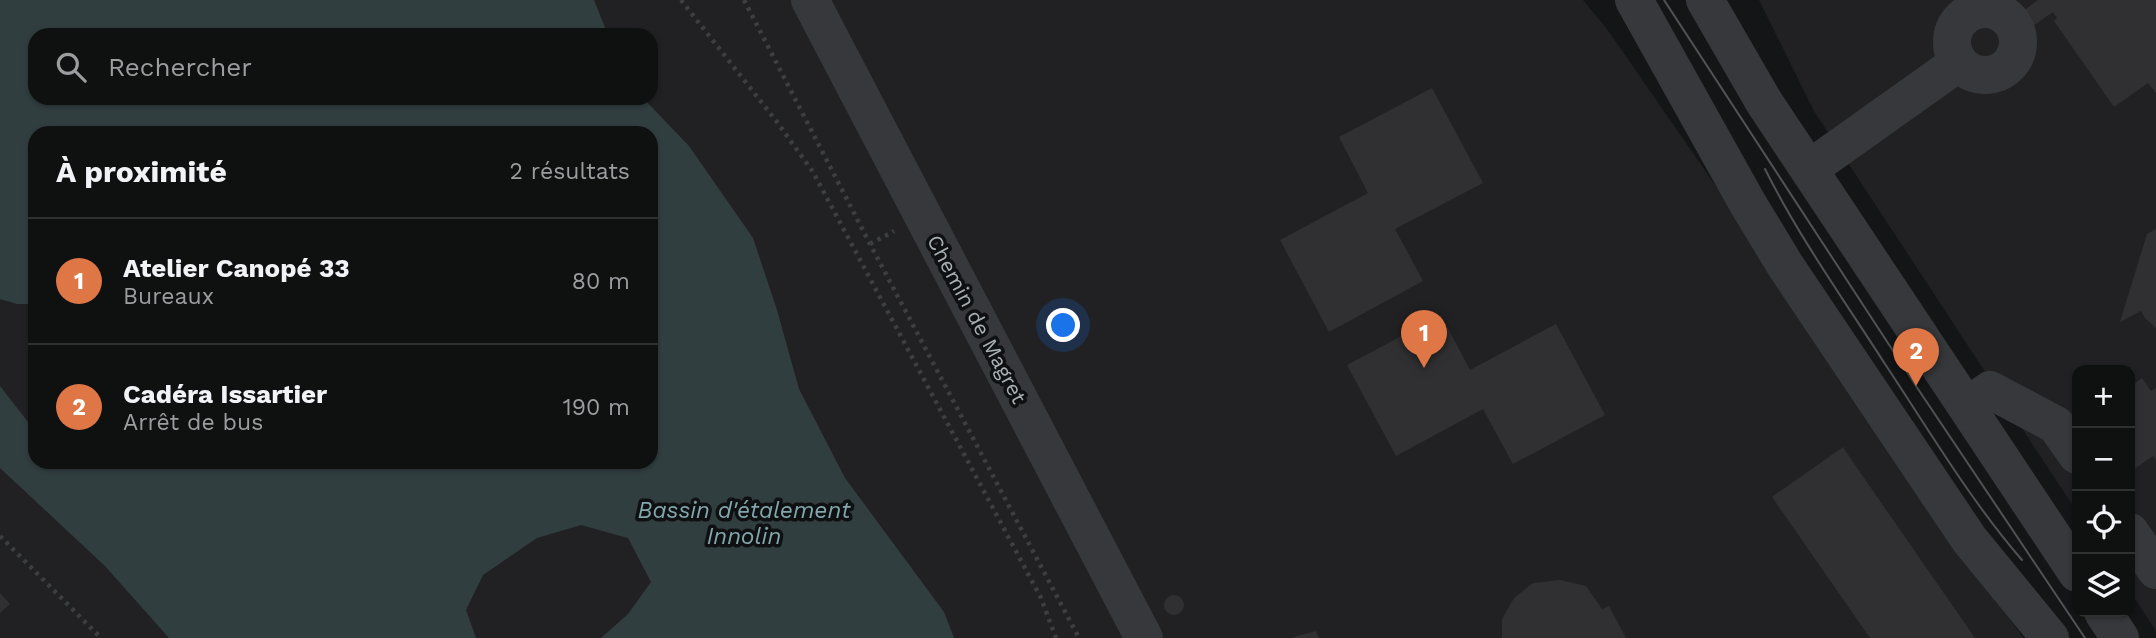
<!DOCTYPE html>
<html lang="fr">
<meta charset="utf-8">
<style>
:root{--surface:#0f1010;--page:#181919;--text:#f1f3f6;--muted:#9b9d9f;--line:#2f3030;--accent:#de7645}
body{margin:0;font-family:"Work Sans",sans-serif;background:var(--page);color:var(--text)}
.controls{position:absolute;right:21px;bottom:21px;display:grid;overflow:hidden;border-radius:14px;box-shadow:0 2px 5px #0004}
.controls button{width:63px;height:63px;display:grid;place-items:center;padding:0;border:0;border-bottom:2px solid var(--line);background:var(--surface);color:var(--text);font:35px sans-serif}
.you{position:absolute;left:1064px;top:326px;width:24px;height:24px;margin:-18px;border:5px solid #fff;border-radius:50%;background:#1a73e8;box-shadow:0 0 0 10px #1a73e833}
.badge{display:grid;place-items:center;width:46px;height:46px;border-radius:50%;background:var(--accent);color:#fff;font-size:23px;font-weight:700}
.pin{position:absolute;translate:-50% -58px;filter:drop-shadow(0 2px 4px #0008)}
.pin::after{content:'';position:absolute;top:37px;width:24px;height:21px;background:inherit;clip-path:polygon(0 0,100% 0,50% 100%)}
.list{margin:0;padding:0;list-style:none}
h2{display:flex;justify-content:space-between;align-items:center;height:91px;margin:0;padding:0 28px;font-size:30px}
h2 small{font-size:23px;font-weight:400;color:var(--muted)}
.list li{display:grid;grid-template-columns:46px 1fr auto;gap:21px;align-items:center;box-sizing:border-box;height:126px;padding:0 28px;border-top:2px solid var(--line)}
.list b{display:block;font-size:26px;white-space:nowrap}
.list p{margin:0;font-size:23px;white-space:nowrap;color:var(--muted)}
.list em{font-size:23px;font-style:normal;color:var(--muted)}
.icon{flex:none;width:38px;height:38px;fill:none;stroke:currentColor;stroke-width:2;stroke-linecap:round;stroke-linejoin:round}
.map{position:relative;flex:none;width:2156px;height:638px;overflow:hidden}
.search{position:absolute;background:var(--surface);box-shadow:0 2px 5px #0004;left:28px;top:28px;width:630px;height:77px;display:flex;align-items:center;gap:18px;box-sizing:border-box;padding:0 24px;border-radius:21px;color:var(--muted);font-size:26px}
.panel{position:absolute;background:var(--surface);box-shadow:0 2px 5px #0004;left:28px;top:126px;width:630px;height:343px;border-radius:21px}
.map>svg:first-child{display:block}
</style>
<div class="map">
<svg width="2156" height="638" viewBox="0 0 2156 638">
<rect width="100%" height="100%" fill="#141516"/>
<!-- built -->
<g fill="#212123" fill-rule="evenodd">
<path d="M0,0h1583l24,29 174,251 242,358h-2023zM35,35h616v63h-616zM35,133h616v329h-616z"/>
<polygon points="1759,0 2156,0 2156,631 2130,591 2130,370 2077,370 2077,512 1814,111"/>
</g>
<!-- water -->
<polygon fill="#313e3f" points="0,0 594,0 608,35 35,35 35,98 643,98 689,146 753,238 777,310 799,389 845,478 944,612 954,638 601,638 628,614 651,582 628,538 581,525 537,538 483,575 466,610 476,638 169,638 105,566 0,468 0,386 28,422 35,420 35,462 651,462 651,133 35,133 35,304 17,304 0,299"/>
<!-- building -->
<g fill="#303032">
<polygon points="2038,0 2156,0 2156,93 2148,83 2114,107 2054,21 2057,18 2053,12 2027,30 2016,16"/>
<polygon points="1432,88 1483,183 1395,229 1423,281 1329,332 1280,240 1368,193 1339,137"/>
<polygon points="2156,229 2156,328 2145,318 2141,311 2120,322 2147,234"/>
<polygon points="1441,315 1470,370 1556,324 1605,415 1513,464 1483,409 1396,456 1347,365"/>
<polygon points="2142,378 2151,391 2156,388 2156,460 2153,456 2133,470 2130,466 2130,387"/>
<polygon points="1843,447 1853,462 1975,638 1870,638 1772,497"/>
<polygon points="1560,580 1586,586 1602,609 1609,606 1626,638 1502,638 1502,619 1514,598 1533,583"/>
<polygon points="0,593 10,604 0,613"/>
<circle cx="1174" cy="605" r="10"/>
<polygon points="1316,631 1319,638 1294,638 1294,637"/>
</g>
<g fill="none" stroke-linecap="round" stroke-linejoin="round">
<!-- path -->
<g stroke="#3c3f41" stroke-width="4.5" stroke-dasharray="3.5 5" stroke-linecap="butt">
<polyline points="681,0 777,122 813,172 1041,598 1056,638"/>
<polyline points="744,0 870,244 1079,638"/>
<polyline points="870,244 894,231"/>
<polyline points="0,536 101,638"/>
</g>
<!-- minor -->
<g stroke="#36383b" stroke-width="38">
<polyline points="810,0 1144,638"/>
<polyline points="1634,0 1748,204 1785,265 1969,539 2050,638"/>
<polyline points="1705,0 1764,102 2077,573"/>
<circle cx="1985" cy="42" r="33"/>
<polyline points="1809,169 1958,63"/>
<polyline points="1967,406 1990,390 2056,425 2077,455"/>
<polyline points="2130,532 2156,570"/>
<polyline points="2103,612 2120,638"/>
</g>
<!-- tram -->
<g stroke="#4f5355" stroke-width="2">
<polyline points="1664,0 1916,386 2085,638"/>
<path d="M1765,169c34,68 79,131 120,195 44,66 85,136 137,196"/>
</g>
</g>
<g text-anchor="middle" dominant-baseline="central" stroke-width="7" stroke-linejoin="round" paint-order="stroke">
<!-- street labels -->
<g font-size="21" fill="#a8b0b5" stroke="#0f1011">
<text transform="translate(977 319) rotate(62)">Chemin de Magret</text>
</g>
<!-- water labels -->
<g font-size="23" font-style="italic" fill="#82a7ac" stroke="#0f1011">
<text x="744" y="510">Bassin d'étalement<tspan x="744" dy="26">Innolin</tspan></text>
</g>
</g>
</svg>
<div class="controls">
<button>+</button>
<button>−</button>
<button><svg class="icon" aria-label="locate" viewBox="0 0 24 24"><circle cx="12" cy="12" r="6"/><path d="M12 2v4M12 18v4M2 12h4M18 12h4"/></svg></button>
<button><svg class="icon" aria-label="layers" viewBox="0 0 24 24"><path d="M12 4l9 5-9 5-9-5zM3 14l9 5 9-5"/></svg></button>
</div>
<div class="you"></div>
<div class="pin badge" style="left:1424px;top:368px">1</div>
<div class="pin badge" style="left:1916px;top:386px">2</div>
<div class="search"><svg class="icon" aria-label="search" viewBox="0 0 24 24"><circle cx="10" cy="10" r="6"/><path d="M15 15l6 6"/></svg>Rechercher</div>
<section class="panel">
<h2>À proximité<small>2 résultats</small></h2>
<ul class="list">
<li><span class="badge">1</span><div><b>Atelier Canopé 33</b><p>Bureaux</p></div><em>80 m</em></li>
<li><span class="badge">2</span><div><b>Cadéra Issartier</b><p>Arrêt de bus</p></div><em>190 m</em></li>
</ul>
</section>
</div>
